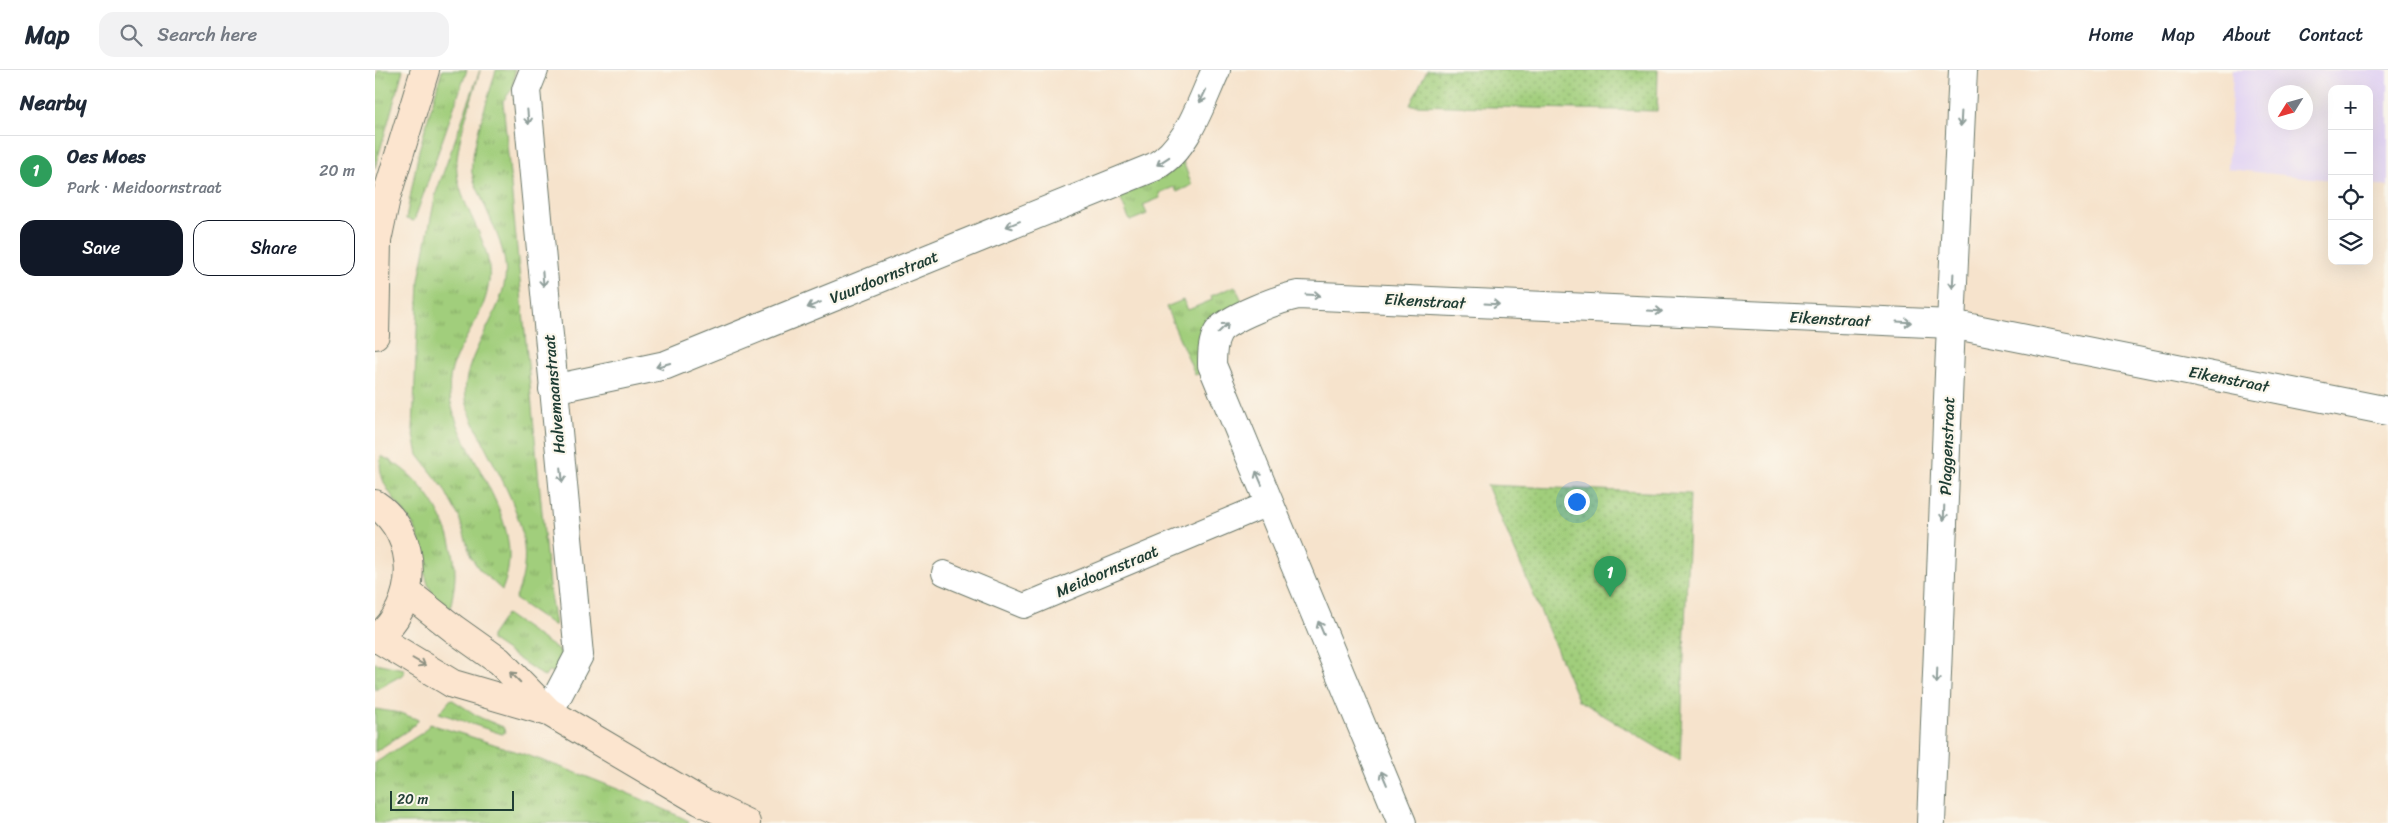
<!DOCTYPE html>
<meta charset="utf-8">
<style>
:root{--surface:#fff;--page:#f2f2f3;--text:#1f2937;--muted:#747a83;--line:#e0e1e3;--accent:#111827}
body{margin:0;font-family:Sriracha,sans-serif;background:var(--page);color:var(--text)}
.controls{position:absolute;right:15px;top:15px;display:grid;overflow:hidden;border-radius:10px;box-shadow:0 5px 20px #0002}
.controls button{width:45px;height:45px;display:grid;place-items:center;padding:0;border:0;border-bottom:1px solid var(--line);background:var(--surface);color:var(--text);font:25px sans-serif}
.compass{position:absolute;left:1893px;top:15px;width:45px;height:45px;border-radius:50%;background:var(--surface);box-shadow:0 5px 20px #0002;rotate:233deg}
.scale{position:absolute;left:15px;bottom:12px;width:124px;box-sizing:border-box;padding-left:5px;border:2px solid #1f3d34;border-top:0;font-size:14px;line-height:18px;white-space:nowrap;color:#1f3d34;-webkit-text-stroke:4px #fbf7ec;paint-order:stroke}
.you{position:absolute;left:1201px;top:431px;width:18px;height:18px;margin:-12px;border:4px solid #fff;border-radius:50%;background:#1a73e8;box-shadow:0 0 0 8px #1a73e833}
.badge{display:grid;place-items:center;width:32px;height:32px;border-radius:50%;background:var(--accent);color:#fff;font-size:16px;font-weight:700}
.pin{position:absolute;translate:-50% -41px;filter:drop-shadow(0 1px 2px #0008)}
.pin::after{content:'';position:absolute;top:26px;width:18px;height:15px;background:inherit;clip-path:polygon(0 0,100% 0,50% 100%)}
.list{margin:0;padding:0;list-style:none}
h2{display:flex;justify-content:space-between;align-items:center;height:65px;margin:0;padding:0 20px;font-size:21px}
h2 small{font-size:16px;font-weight:400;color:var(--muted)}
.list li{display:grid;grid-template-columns:32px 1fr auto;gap:15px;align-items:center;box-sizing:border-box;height:70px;padding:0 20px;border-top:1px solid var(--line)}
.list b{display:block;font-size:19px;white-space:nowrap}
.list p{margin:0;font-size:16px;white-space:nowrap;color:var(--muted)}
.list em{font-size:16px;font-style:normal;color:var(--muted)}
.actions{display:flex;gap:10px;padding:15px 20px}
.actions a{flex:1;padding:11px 0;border:1px solid var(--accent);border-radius:15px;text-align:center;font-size:18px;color:var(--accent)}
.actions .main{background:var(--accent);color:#fff}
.icon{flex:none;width:28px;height:28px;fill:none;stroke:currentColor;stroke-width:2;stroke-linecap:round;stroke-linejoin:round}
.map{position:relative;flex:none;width:2013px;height:753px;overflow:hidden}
header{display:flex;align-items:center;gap:30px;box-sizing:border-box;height:70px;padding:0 25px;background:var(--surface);border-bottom:1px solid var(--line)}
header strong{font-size:24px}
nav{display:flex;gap:28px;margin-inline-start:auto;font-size:18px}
.search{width:350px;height:45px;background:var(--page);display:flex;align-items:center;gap:12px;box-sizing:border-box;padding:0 18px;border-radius:15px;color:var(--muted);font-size:19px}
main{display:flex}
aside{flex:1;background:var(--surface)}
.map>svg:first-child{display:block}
</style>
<header>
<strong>Map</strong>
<div class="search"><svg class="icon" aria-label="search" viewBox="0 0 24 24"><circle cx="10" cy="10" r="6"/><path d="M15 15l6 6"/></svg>Search here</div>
<nav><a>Home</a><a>Map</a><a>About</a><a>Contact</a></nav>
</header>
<main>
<aside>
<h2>Nearby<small></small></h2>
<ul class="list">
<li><span class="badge" style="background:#2e9e5b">1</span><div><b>Oes Moes</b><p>Park · Meidoornstraat</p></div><em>20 m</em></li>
</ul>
<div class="actions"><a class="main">Save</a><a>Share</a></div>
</aside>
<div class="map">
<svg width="2013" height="753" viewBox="0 0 2013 753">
<defs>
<pattern id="grass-tufts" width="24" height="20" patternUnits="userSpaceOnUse" patternTransform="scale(1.25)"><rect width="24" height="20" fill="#a1ce7b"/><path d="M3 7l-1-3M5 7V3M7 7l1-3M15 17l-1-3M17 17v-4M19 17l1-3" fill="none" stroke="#83a866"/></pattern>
<pattern id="garden-dots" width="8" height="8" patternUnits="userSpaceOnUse" patternTransform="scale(1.25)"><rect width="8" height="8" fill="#a1ce7b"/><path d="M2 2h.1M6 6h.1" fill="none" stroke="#83a866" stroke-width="1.8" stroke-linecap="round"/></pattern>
</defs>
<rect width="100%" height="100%" fill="#fbf7ec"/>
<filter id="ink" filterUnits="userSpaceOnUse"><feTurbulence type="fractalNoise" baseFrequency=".02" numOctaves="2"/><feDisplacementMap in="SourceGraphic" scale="10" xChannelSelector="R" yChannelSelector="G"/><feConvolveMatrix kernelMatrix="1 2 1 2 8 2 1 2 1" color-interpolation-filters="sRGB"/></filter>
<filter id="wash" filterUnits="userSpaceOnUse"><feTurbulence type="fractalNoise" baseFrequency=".0096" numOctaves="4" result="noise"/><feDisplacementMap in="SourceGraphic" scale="20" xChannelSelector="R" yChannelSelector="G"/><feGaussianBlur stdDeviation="1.12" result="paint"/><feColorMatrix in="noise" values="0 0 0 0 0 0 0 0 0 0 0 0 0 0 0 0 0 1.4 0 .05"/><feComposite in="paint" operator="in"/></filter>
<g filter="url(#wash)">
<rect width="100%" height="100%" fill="#f6e3cc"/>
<!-- built -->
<path fill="#e2d4f3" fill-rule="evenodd" d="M1858,0h155v116l-19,-2v-95h-37v91l-104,-11zM1900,22h30v30h-30z"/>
<!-- grass -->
<g fill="url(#grass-tufts)" stroke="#608658">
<polygon points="3,0 28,0 0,98 0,10"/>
<polygon points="67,0 92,0 39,151 31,149 44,80"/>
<path d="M105,0c-7,28 -26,75 -23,103 4,39 40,73 31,115 -9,47 -51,69 -35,123 18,59 76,115 49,179l-23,-21 -8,-12 -12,-40 -16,-30 -25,-32 -5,-25 6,-150 8,-42 9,-45z"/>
<path d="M121,0h19l-2,18 -10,13 46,485 6,40 -40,-27c32,-69 -25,-129 -47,-191 -14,-43 31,-85 37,-128 4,-28 -15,-60 -25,-86 -3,-6 -7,-14 -8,-21 -3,-20 18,-80 24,-103z"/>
<polygon points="807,89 817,115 802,122 799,117 784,123 785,128 768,135 772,144 755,151 743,123"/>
<polygon points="860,216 869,235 828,302 820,305 791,237 808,230 813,240 837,230 836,226"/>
<path d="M6,386c43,19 75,73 74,119 0,12 -3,23 -5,35 -7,-6 -15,-11 -19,-19 -10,-19 -6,-41 -15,-60 -12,-26 -41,-43 -35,-75z"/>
<polygon points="131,544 190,585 178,603 174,601 170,607 116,570 116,566"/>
<polygon points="0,593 29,599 29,604 0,620"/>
<polygon points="76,629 106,648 128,657 130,662 127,664 64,643"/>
<polygon points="0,639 25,643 44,650 36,658 0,682"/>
<path d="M55,654c88,27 175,56 259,97l-1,2h-313v-60l47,-30z"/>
</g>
<!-- garden -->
<g fill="url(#garden-dots)" stroke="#608658">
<polygon points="1052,0 1283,0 1282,41 1035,35"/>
<polygon points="1112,415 1315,424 1305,691 1203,630"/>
</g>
</g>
<g filter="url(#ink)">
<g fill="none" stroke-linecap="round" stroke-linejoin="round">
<!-- lane casing -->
<g stroke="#6a7769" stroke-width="26">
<polyline id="lane" points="569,503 649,536 895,433"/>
</g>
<!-- street casing -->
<g stroke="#6a7769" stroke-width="30">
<g id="street">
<polyline points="159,0 151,20 204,585 174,642"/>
<path d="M178,319l113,-24 488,-198c34,-19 46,-63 62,-97"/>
<path d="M1027,753l-190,-458c0,-11 0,-23 6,-33 9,-14 64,-34 80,-37l653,29 437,87"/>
<polyline points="1556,753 1576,254 1588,0"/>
</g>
</g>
<!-- secondary casing -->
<g stroke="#6a7769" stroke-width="30">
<g id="secondary">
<polyline points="0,180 11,128 50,0"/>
<polyline points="0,265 2,172"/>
<path d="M0,434c46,31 44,103 0,135"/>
<polyline points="32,522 79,559 124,591 173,641"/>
<polyline points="2,568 78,614 174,642 325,731 371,753"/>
</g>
</g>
<!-- lane -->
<use href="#lane" stroke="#fff" stroke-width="24"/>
<!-- street -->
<use href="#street" stroke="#fff" stroke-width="28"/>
<!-- secondary -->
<use href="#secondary" stroke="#fce5cf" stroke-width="28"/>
</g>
<!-- one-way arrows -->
<defs><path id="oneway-shaft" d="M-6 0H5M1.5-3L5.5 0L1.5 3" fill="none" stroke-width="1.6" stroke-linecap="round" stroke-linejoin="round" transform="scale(1.25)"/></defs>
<g stroke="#8f9e9a">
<use href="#oneway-shaft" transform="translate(828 26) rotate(115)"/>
<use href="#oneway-shaft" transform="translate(153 47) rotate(85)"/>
<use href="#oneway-shaft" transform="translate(1586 49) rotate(93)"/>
<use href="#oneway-shaft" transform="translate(788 91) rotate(147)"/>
<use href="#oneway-shaft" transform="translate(638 154) rotate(158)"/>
<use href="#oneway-shaft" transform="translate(168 209) rotate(85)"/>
<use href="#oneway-shaft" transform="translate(1578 211) rotate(93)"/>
<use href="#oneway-shaft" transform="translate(938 225) rotate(3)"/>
<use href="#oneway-shaft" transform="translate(1117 234) rotate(3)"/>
<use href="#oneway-shaft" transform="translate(439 235) rotate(158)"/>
<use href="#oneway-shaft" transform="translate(1280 241) rotate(3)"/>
<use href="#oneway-shaft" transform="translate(1529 252) rotate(3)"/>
<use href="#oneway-shaft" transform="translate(848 258) rotate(-44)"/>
<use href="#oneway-shaft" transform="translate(288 295) rotate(164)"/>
<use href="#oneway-shaft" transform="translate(187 405) rotate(84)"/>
<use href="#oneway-shaft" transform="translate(884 408) rotate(-113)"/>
<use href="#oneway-shaft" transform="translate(1569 443) rotate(92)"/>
<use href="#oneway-shaft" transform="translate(946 558) rotate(-113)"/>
<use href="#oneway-shaft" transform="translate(1562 606) rotate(92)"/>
<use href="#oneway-shaft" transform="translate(1009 708) rotate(-113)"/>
</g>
<g stroke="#8e9182">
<use href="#oneway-shaft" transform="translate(44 592) rotate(30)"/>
<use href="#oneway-shaft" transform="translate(140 607) rotate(-135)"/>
</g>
</g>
<g text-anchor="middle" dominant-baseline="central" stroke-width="4.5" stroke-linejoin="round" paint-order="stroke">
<!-- street labels -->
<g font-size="16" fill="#1f3d34" stroke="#fbf7ec">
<text transform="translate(509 207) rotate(-22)">Vuurdoornstraat</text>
<text transform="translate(1050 231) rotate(3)">Eikenstraat</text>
<text transform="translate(1455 249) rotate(3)">Eikenstraat</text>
<text transform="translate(1854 309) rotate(11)">Eikenstraat</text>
<text transform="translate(179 324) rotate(-95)">Halvemaanstraat</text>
<text transform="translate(1572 376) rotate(-88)">Plaggenstraat</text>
<text transform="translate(732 501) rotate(-23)">Meidoornstraat</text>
</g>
</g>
</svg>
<div class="controls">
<button>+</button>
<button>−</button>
<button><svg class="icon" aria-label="locate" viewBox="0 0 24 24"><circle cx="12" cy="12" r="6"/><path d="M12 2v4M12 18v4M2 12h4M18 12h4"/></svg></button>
<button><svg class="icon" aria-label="layers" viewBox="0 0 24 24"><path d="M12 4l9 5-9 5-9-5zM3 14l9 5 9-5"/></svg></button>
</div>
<svg class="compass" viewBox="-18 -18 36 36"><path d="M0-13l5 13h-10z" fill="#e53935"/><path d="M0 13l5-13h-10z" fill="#747a83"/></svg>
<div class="scale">20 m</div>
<div class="you"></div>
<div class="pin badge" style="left:1235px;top:527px;background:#2e9e5b">1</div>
</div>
</main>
